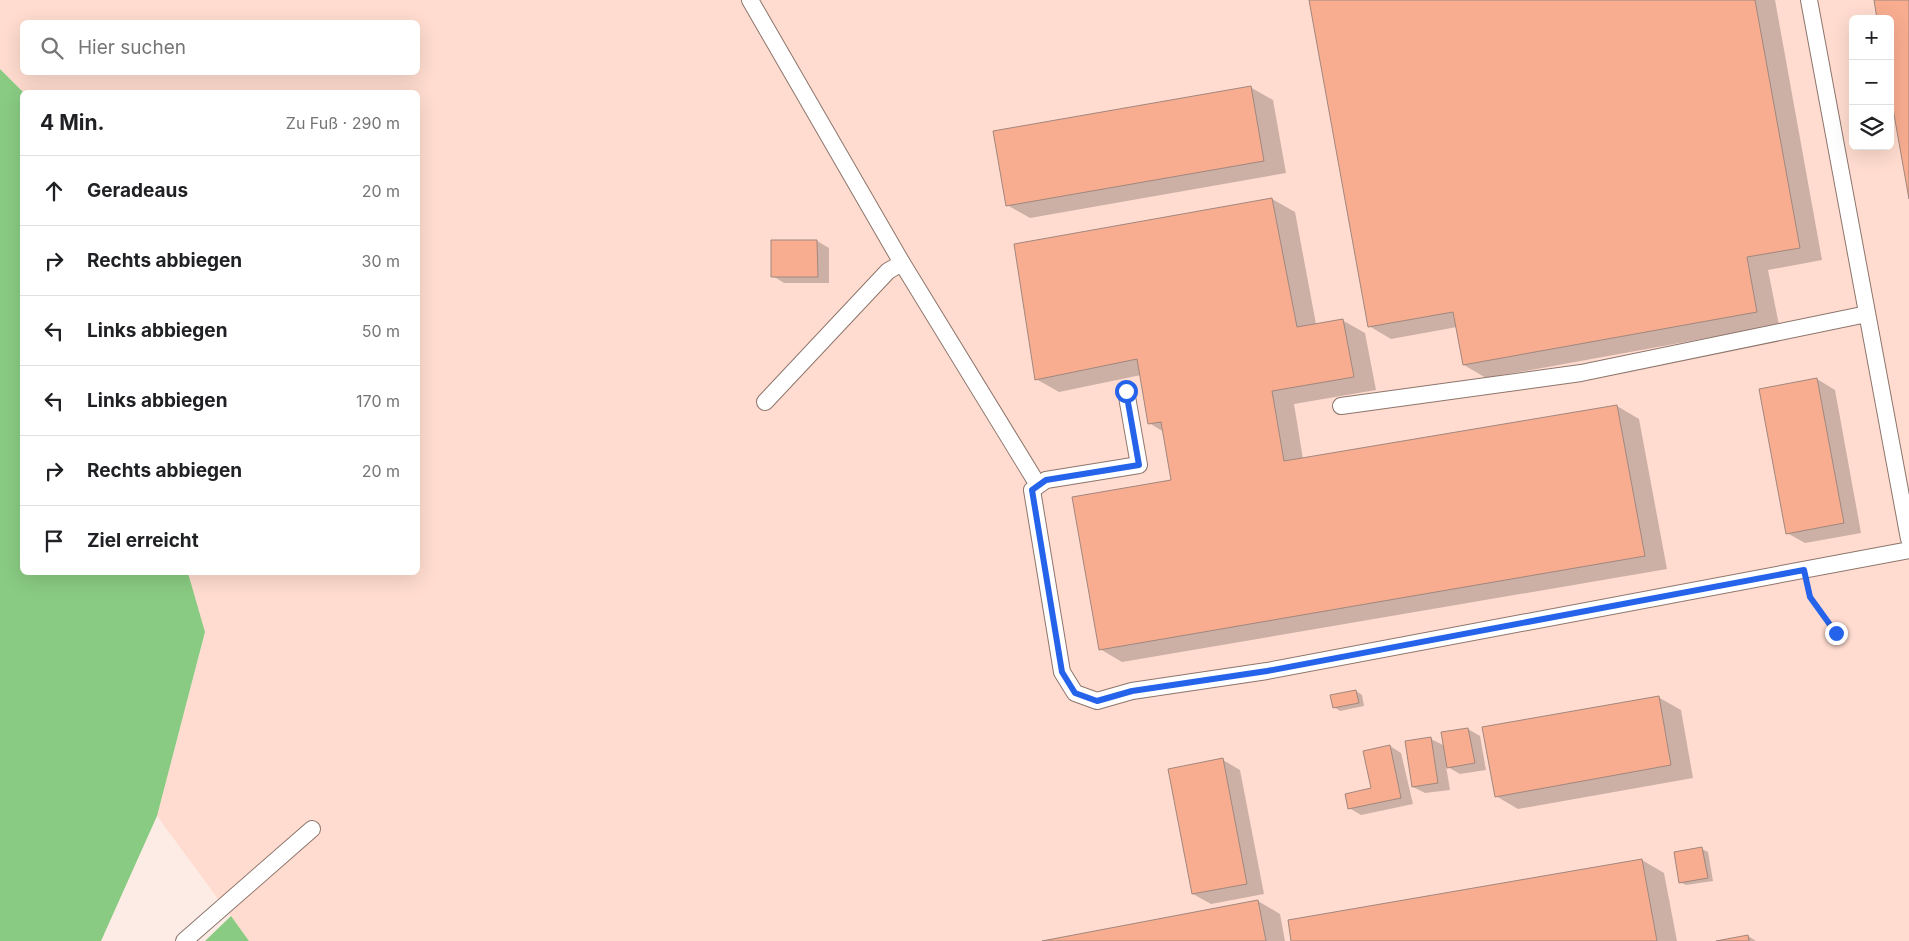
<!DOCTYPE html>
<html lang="de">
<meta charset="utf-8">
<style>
:root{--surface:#fff;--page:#f6f6f6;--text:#202124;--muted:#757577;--line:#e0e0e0}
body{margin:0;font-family:Inter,sans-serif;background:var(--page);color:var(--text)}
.controls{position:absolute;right:15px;top:15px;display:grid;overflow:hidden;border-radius:8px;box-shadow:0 5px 20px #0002}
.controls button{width:45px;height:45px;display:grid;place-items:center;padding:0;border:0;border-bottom:1px solid var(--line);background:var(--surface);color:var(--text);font:25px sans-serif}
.stop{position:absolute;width:15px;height:15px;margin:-11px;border:4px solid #2563eb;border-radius:50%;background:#fff}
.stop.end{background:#2563eb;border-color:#fff;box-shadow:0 1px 5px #0008}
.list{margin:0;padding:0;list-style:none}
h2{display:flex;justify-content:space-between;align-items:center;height:65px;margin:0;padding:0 20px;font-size:21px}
h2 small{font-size:16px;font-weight:400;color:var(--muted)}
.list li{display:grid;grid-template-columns:32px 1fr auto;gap:15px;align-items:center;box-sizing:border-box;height:70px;padding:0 20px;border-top:1px solid var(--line)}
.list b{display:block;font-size:19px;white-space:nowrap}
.list em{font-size:16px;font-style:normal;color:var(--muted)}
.icon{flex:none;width:28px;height:28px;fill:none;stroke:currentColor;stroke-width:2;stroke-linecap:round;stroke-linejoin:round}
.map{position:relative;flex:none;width:1909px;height:941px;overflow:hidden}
.search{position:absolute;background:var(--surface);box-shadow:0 5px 20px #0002;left:20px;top:20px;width:400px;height:55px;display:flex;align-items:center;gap:12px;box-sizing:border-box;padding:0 18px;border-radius:8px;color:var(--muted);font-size:19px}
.panel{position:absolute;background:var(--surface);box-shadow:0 5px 20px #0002;left:20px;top:90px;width:400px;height:485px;border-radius:8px}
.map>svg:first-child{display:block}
</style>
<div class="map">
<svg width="1909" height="941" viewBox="0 0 1909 941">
<rect width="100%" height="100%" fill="#fcece5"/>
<!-- built -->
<path fill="#ffdccf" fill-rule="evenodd" d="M0,0h1909v941h-1660l-92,-125 48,-183 -17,-60 230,-1v-480h-395l-23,-23zM1853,19h37v127h-37zM22,22h396v50h-396z"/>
<!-- forest -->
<g fill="#89cb82">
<polygon points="0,69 23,92 22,572 188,573 205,632 157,816 101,941 0,941"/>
<polygon points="231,916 249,941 205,941"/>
</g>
<!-- shadow -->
<g fill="#0003">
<polygon points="1310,0 1775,0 1822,260 1768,270 1779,325 1486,378 1464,365 1457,327 1391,339 1369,326"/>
<polygon points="1250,87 1273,100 1286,173 1030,218 1007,205"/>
<polygon points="1272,199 1295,212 1316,324 1342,320 1365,333 1376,390 1294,404 1303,459 1617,406 1639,419 1667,569 1122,662 1100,649 1172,481 1164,432 1149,423 1141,375 1059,392 1036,379 1015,245"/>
<polygon points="817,241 829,248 829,283 784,283 773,276"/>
<polygon points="1817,379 1835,390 1861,533 1805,543 1787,533"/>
<polygon points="1356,691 1362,695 1364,706 1340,711 1334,707"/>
<polygon points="1658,697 1681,710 1693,778 1518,809 1496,796"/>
<polygon points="1468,729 1480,736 1486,770 1460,774 1446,766 1450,790 1425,793 1413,787 1431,739 1445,746"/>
<polygon points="1390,746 1401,753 1413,804 1361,815 1349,808 1373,789"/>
<polygon points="1223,760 1240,770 1264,894 1211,904 1193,894"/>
<polygon points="1702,849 1708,852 1713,881 1686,885 1680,882"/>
<polygon points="1642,860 1664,873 1677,941 1292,941"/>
<polygon points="1258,901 1280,914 1285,941 1049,941"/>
<polygon points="1748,936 1756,941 1723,941"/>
</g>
<!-- building -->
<g fill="#f8ad90" stroke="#a0877e">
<polygon points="1309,0 1755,0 1800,248 1747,257 1757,312 1463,365 1453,312 1368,327"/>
<polygon points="1874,0 1909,0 1909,199 1890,92 1890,19 1877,19"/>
<polygon points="1251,86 1264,161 1006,206 993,131"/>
<polygon points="1272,198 1297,327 1343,319 1354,377 1272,391 1284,461 1617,405 1645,556 1099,650 1072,497 1171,480 1161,422 1148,424 1137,359 1035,380 1014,244"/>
<polygon points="771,240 817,240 818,277 771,277"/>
<polygon points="1817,378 1844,523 1786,534 1759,389"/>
<polygon points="1356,690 1359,703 1333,708 1330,695"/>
<polygon points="1659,696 1671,765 1495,797 1482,727"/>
<polygon points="1468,728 1475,763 1447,768 1441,732"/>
<polygon points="1431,737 1438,783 1412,787 1405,741"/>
<polygon points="1390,745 1401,798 1348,809 1345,794 1371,788 1363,751"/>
<polygon points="1223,758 1247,884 1192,894 1168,769"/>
<polygon points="1702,847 1708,878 1679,883 1674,852"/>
<polygon points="1642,859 1657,941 1291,941 1288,920"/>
<polygon points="1258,900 1266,941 1042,941"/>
<polygon points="1748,935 1749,941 1716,941"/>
</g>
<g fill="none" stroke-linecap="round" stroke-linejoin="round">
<!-- service casing -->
<g stroke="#8c756c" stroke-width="18">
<g id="service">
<polyline points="750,0 902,263"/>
<polyline points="1809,0 1909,539"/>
<polyline points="1126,391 1139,465 1046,480 1032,490 1062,672 1075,693 1097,701 1132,691 1267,671 1909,550"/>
<polyline points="765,402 888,271 902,263 1038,485"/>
<polyline points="1341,406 1581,373 1867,314"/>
<polyline points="184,941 312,829"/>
</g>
</g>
<!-- path -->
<polyline stroke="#988b86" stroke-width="3" stroke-dasharray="4 4" stroke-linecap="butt" points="1809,593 1810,597 1836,633"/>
<!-- service -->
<use href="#service" stroke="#fff" stroke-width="16"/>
</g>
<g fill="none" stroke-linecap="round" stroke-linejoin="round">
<!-- route -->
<polyline stroke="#2563eb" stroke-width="6" points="1126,391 1139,465 1046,480 1032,490 1062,672 1075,693 1097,701 1132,691 1267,671 1804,570 1810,597 1836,633"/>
</g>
</svg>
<div class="controls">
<button>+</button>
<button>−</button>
<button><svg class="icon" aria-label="layers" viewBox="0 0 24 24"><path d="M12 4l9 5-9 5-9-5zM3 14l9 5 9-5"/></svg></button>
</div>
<div class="stop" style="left:1126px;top:391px"></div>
<div class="stop end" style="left:1836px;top:633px"></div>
<div class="search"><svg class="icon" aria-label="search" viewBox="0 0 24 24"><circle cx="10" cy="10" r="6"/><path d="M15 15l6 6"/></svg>Hier suchen</div>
<section class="panel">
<h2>4 Min.<small>Zu Fuß · 290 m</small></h2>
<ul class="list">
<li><svg class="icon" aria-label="ahead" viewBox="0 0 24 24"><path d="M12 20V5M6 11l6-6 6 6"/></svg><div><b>Geradeaus</b></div><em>20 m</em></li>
<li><svg class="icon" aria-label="right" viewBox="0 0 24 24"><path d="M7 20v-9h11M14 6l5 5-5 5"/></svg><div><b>Rechts abbiegen</b></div><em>30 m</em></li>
<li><svg class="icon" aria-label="left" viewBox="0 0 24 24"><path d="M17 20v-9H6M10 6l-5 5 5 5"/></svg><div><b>Links abbiegen</b></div><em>50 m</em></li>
<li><svg class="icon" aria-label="left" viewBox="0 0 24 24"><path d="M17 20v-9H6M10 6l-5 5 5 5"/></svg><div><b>Links abbiegen</b></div><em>170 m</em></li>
<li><svg class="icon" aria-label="right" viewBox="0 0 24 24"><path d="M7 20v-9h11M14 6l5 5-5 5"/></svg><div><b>Rechts abbiegen</b></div><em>20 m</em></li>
<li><svg class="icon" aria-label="arrive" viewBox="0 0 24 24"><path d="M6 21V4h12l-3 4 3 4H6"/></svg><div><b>Ziel erreicht</b></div></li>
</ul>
</section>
</div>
